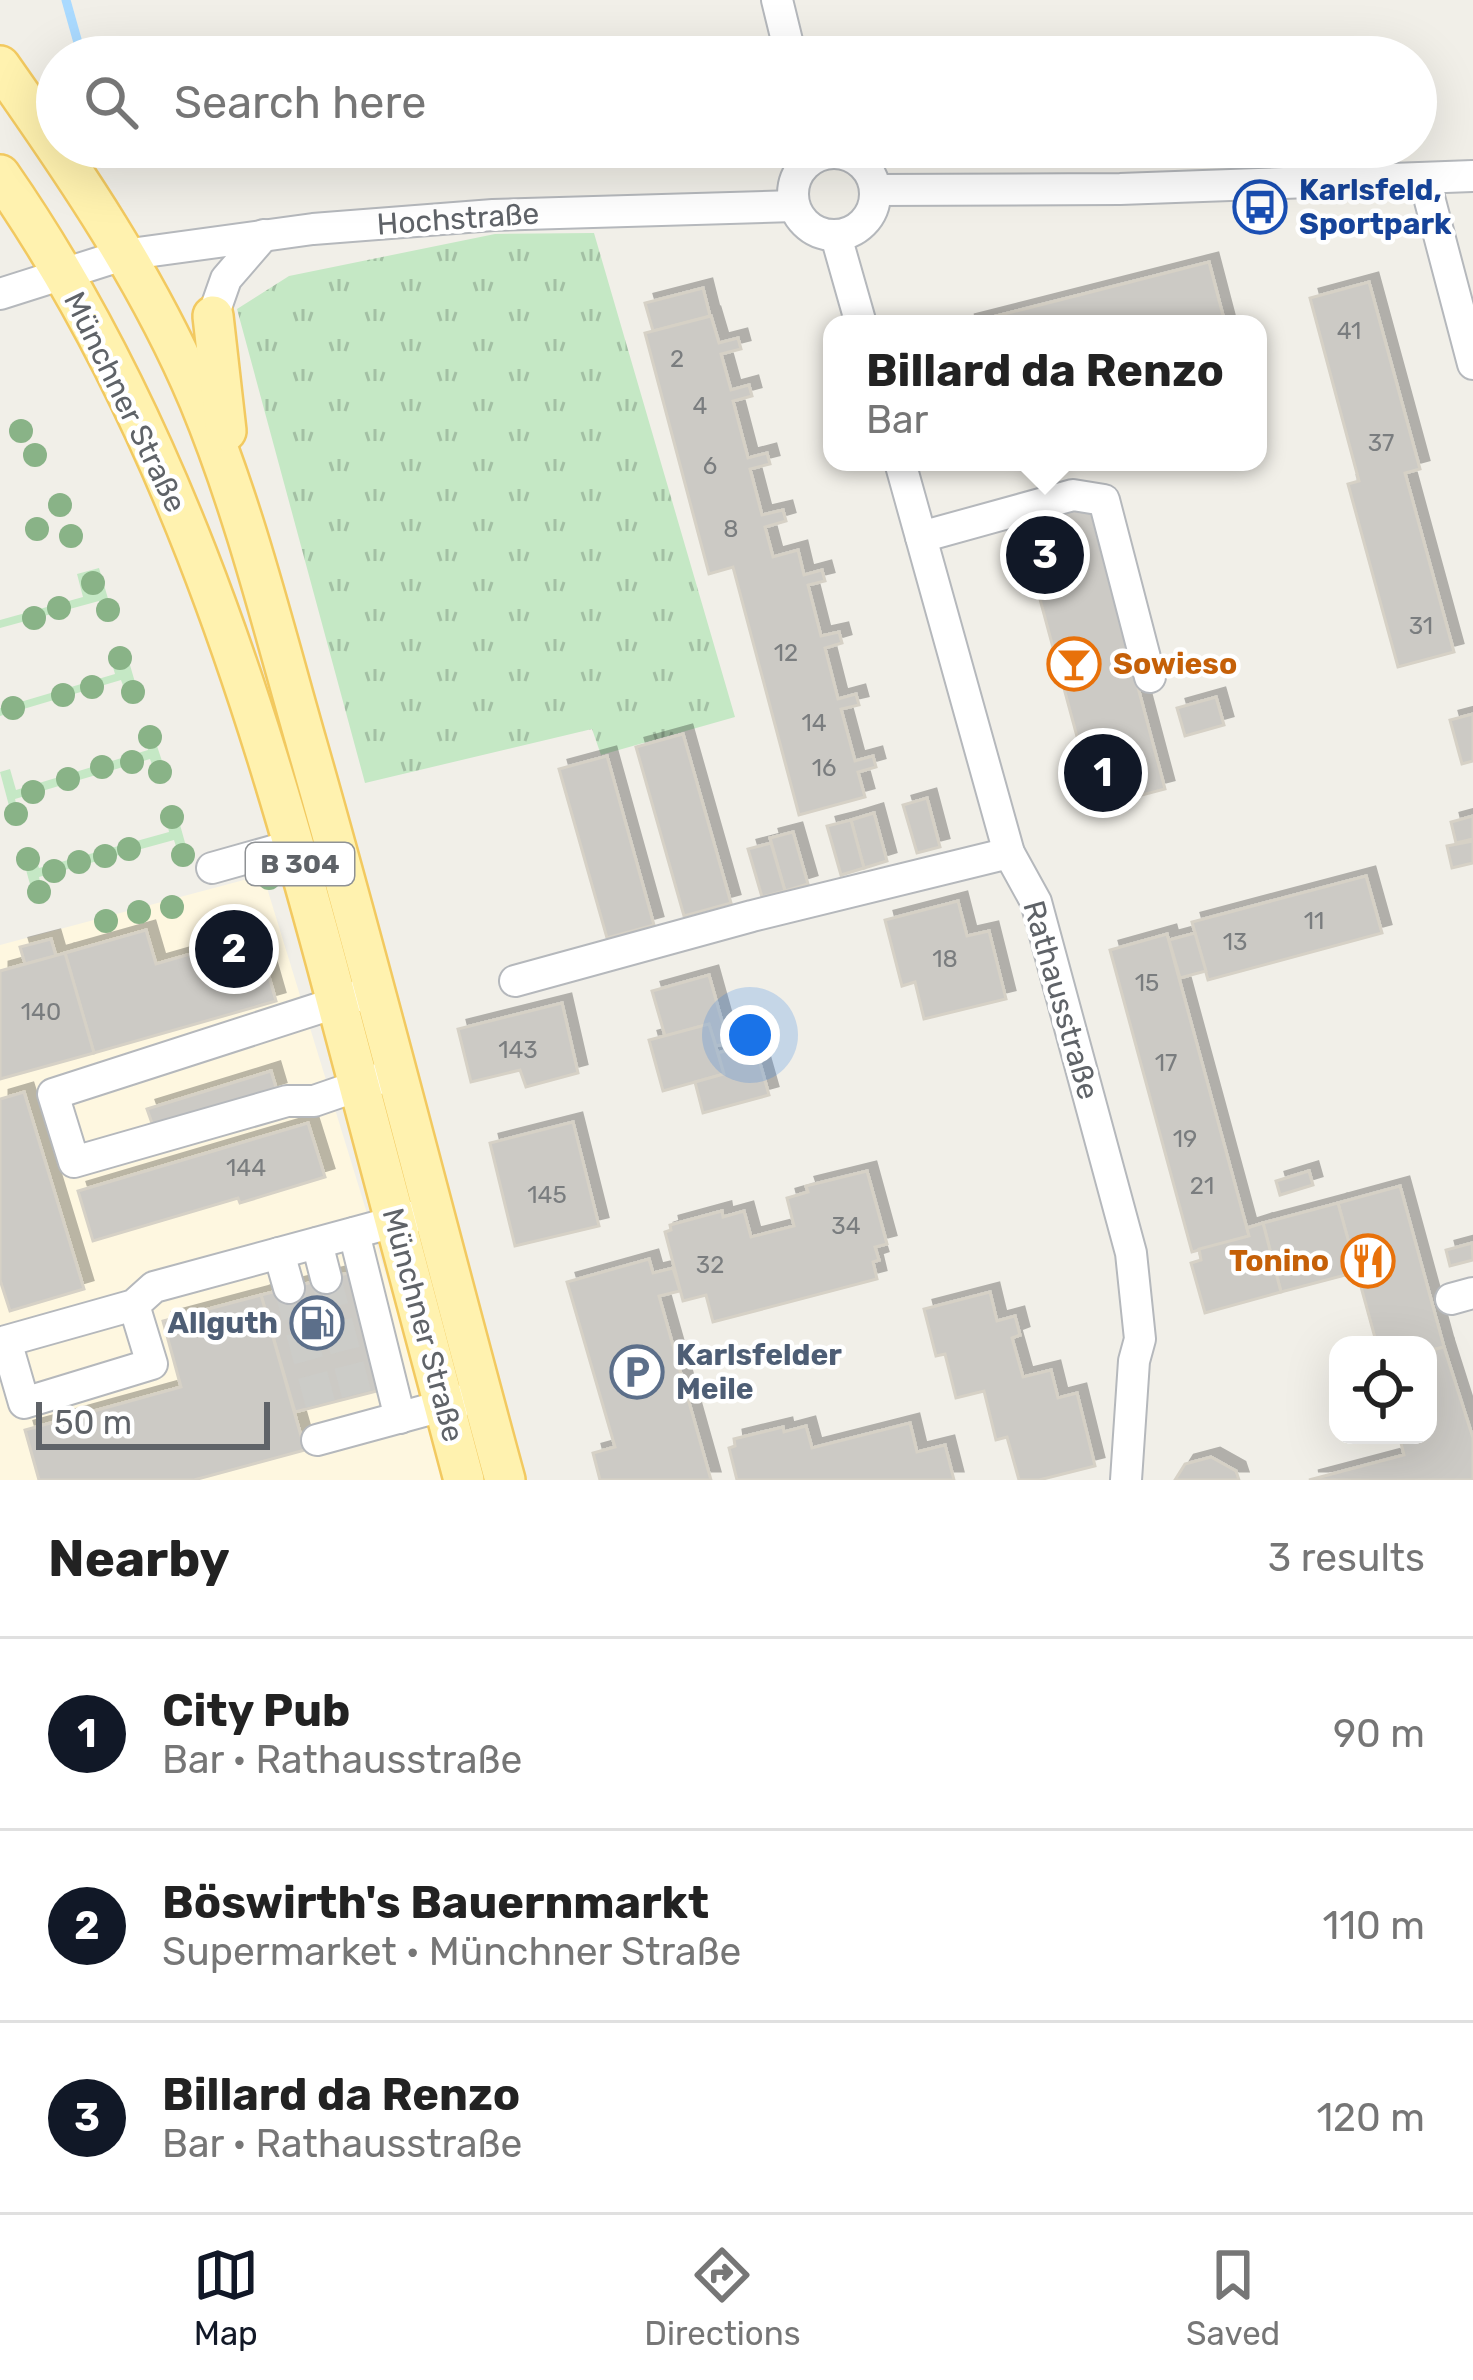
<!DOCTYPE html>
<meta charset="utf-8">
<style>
:root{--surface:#fff;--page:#f2f2f2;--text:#222;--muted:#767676;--line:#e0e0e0;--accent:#111827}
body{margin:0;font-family:Rubik,sans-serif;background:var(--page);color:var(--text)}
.controls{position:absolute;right:36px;bottom:36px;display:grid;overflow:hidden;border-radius:24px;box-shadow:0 12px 48px #0002}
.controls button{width:108px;height:108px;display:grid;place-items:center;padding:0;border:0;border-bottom:3px solid var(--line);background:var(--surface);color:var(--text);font:60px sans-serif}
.scale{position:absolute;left:36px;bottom:30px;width:234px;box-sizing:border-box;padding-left:12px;border:6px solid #5f6368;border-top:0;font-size:33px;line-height:42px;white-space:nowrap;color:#5f6368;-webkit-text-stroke:9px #fff;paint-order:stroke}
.you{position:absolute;left:750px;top:1035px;width:42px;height:42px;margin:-30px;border:9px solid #fff;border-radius:50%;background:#1a73e8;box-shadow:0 0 0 18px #1a73e833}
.badge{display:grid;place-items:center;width:78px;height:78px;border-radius:50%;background:var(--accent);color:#fff;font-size:39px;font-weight:700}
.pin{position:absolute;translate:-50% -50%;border:6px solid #fff;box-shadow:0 3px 12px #0006}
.popup{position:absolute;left:823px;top:315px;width:444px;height:156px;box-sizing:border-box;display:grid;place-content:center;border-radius:24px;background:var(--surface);filter:drop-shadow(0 3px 9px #0005);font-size:39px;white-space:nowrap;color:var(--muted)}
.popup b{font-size:45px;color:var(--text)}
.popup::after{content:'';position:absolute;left:50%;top:100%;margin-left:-24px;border:24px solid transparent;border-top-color:var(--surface)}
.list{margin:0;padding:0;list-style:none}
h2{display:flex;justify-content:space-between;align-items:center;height:156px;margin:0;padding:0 48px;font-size:51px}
h2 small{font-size:39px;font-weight:400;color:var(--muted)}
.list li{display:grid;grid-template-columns:78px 1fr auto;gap:36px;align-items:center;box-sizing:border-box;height:192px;padding:0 48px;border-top:3px solid var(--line)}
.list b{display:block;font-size:45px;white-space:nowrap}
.list p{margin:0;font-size:39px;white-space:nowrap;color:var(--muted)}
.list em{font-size:39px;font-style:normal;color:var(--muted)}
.icon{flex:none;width:66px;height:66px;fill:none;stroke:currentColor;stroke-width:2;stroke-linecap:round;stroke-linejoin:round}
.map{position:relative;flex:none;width:1473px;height:1480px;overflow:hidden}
.search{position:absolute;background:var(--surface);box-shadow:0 12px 48px #0002;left:36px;right:36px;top:36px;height:132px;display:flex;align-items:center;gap:30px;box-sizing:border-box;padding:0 42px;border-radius:66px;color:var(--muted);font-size:45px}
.sheet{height:732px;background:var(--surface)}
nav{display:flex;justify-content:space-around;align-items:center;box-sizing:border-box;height:168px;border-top:3px solid var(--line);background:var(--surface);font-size:33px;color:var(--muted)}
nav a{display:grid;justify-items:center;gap:6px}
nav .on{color:var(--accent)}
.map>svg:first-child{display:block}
</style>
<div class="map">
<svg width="1473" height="1480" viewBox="0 0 1473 1480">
<defs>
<pattern id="park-tufts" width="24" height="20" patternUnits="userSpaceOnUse" patternTransform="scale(3)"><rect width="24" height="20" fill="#c5e8c5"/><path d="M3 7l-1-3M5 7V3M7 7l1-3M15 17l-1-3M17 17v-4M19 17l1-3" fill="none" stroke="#a3c0a4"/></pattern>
<filter id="shadow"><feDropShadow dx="9" dy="-9" stdDeviation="0" flood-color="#0004"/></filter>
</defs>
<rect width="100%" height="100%" fill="#f1efe8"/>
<!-- commercial -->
<polygon fill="#fef7e0" points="263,875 449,1480 0,1480 0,945"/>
<!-- grass -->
<g fill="#c5e8c5">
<polygon points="99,568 114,619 105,622 99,601 0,628 0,620 83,597 77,574"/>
<polygon points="125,648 139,696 128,699 121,680 0,716 0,708 115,674 109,653"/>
<polygon points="152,731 167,776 157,779 150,759 15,799 19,816 12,817 0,772 10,769 16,790 148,750 144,733"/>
<polygon points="177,814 189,857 180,859 174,840 39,877 43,896 34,899 22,855 34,852 39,868 169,832 166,817"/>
</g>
<!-- park -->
<polygon fill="url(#park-tufts)" points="594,233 735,717 601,755 592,729 365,783 237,309 289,276 495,234"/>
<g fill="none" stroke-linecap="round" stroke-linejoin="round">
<!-- stream -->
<polyline stroke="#aadaff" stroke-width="9" points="66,0 82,57"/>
</g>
<!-- building -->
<g fill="#cccac5" stroke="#d6d1c6" stroke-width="3" filter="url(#shadow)">
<polygon points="1209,262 1225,323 965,324"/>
<polygon points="1369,282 1420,469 1405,473 1454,652 1398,667 1348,484 1359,481 1310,298"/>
<polygon points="703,288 710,316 653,331 645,303"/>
<polygon points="711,316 719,343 738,338 741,349 721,354 731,390 749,385 752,396 733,401 748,458 767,453 770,464 750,469 762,515 783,510 786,521 765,527 773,557 798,550 804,575 822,570 825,581 808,585 821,636 839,632 842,643 825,648 838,699 856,694 859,705 841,709 855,761 873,756 876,767 858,772 865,797 799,815 733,567 709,574 645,333"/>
<polygon points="1090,507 1165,789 1096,807 1020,525"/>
<polygon points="1216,697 1224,725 1185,736 1177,708"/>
<polygon points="1473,714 1473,761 1462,764 1450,720"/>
<polygon points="683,734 731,903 684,916 636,747"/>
<polygon points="607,756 654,925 607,938 559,769"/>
<polygon points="927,798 940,847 917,853 903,805"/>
<polygon points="874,813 887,861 864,868 851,820"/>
<polygon points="1473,816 1473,839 1456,843 1451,822"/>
<polygon points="851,820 864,868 841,875 827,826"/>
<polygon points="793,832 808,884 785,891 770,838"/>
<polygon points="1473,841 1473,863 1452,868 1447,846"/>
<polygon points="771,843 785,891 762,897 748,849"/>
<polygon points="1366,876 1382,933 1208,980 1192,922"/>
<polygon points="958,901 967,936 989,931 1006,999 924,1019 915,982 902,986 885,920"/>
<polygon points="146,930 156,964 257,935 276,1001 94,1053 65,953"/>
<polygon points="1195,933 1206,971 1180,978 1169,940"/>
<polygon points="1167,934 1249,1236 1192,1252 1110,950"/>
<polygon points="51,939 56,956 25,964 20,947"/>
<polygon points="65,953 94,1053 0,1079 0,971"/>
<polygon points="709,975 728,1043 716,1046 709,1024 665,1036 652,991"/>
<polygon points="562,1003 578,1073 526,1087 520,1070 471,1082 458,1029"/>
<polygon points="709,1024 724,1074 663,1091 649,1040"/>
<polygon points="754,1042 769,1095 703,1113 695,1082 724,1074 718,1053"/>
<polygon points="271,1071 277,1091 154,1129 147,1109"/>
<polygon points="24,1092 84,1289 10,1311 0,1280 0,1099"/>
<polygon points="573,1122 599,1226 515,1246 490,1143"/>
<polygon points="308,1123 325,1177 240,1203 238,1198 93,1241 78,1191"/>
<polygon points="867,1171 887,1244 875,1247 879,1260 873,1262 877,1279 713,1322 706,1295 683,1301 665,1232 671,1230 670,1225 722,1211 723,1217 744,1211 751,1237 794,1226 787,1198 808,1192 806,1186"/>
<polygon points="1309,1171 1313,1185 1280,1195 1276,1181"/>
<polygon points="1400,1186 1444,1347 1428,1351 1428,1345 1377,1345 1338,1203"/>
<polygon points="1338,1203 1357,1272 1281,1292 1263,1223"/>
<polygon points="1263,1223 1281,1292 1205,1313 1191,1263 1201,1260 1199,1249 1249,1236 1247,1228"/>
<polygon points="1472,1243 1473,1260 1450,1266 1446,1250"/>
<polygon points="649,1259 653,1273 673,1268 680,1291 659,1296 711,1480 600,1480 593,1453 615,1447 567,1282"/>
<polygon points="352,1272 381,1390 295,1412 261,1295"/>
<polygon points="990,1292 997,1321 1015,1316 1020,1335 1012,1338 1023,1377 1051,1370 1058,1398 1077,1393 1095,1466 1039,1480 1019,1480 1007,1437 996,1440 984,1391 956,1398 945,1354 936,1356 924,1309"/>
<polygon points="261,1295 305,1450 194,1480 39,1480 25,1430 181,1387 163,1321"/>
<polygon points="1444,1347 1473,1438 1473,1480 1309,1480 1404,1455 1399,1435 1428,1435 1428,1351"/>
<polygon points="910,1423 917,1452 945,1445 954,1480 737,1480 729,1448 735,1446 734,1439 783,1427 784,1432 806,1426 812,1448"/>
<polygon points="1211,1457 1236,1471 1239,1480 1175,1480 1185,1464"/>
</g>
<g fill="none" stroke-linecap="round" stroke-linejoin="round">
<!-- minor-tunnel -->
<g stroke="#ccccc8" stroke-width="30" stroke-dasharray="30 15" stroke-linecap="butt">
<polyline points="326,1278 357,1396"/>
<polyline points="289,1288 321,1406"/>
</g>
<!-- minor casing -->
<g stroke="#b5b8bc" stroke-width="34">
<g id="minor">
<polyline points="777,0 791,57"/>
<circle cx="834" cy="194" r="41"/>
<polyline points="1424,178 1473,364"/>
<polyline points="875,190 1120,189 1473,176"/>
<polyline points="836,236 861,324"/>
<polyline points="0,294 123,255 313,229 493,215 794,206"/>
<polyline points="213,316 226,279 264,235"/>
<polyline points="900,462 1009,853 1036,902 1131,1253 1140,1339 1134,1361 1126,1480"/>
<polyline points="921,537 1073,495 1104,500 1150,677"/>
<polyline points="212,868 294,845"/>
<polyline points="515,981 752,916 1009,853"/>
<polyline points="357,996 53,1094 74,1162 287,1101 314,1101 378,1079"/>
<polyline points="354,1233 400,1418"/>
<polyline points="317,1243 326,1278"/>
<polyline points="279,1253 289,1288"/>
<polyline points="1451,1299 1473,1293"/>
<polyline points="134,1305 152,1364 24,1403 6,1341 134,1305 154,1287 416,1216"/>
<polyline points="317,1440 464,1400"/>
</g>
</g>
<!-- major casing -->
<g stroke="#f2c960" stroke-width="44">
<g id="major">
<path d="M0,66c74,105 149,215 199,334 46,111 75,230 108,345 70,244 131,490 198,735"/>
<path d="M0,175c164,236 252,512 326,786 47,173 91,346 138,519"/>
<polyline points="213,316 226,431"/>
</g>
</g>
<!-- minor -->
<use href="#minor" stroke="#fff" stroke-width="30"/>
<!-- major -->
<use href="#major" stroke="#fff2af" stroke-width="39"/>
</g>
<!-- trees -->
<g fill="#89b387">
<circle cx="21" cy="431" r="12"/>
<circle cx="35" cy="455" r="12"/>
<circle cx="60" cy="505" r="12"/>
<circle cx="37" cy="529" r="12"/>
<circle cx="71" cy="536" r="12"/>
<circle cx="93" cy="583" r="12"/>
<circle cx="59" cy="608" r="12"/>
<circle cx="108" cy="610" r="12"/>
<circle cx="34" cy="618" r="12"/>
<circle cx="120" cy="658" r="12"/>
<circle cx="92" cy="687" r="12"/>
<circle cx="133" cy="692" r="12"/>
<circle cx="63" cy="695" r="12"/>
<circle cx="13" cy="708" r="12"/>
<circle cx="150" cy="737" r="12"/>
<circle cx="132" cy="762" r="12"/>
<circle cx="102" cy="767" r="12"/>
<circle cx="160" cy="772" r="12"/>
<circle cx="68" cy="779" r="12"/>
<circle cx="33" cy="792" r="12"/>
<circle cx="16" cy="814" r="12"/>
<circle cx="172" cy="817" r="12"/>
<circle cx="129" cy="849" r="12"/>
<circle cx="183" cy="855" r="12"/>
<circle cx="105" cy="856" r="12"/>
<circle cx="28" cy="859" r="12"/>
<circle cx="79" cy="862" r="12"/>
<circle cx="54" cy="871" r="12"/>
<circle cx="269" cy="878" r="12"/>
<circle cx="39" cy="892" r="12"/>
<circle cx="172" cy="907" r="12"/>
<circle cx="139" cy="912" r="12"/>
<circle cx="106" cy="921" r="12"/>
</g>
<!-- icons -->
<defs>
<g id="bus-ring" transform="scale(2.7)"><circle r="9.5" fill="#fff" stroke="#1a4fb4" stroke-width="1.5"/><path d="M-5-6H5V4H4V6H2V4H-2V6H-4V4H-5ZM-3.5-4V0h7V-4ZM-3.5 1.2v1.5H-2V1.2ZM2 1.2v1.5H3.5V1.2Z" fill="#1a4fb4"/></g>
<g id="bar-ring" transform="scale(2.7)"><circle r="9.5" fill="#fff" stroke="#e8710a" stroke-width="1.5"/><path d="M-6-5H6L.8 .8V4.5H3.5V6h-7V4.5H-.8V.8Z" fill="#e8710a"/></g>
<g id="restaurant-ring" transform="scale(2.7)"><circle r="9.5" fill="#fff" stroke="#e8710a" stroke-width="1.5"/><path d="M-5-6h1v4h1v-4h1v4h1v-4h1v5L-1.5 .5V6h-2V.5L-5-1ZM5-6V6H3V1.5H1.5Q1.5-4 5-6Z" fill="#e8710a"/></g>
<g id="fuel-ring" transform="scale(2.7)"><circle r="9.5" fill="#fff" stroke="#5c6f8a" stroke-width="1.5"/><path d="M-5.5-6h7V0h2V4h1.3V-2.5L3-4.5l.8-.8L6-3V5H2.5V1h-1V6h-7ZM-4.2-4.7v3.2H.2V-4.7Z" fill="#5c6f8a"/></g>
<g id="parking-ring" transform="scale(2.7)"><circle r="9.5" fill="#fff" stroke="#5c6f8a" stroke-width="1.5"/><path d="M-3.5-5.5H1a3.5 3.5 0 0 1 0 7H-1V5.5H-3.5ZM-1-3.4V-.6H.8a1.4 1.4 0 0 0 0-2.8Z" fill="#5c6f8a"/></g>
</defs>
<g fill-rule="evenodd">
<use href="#bus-ring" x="1260" y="207"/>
<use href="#bar-ring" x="1074" y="664"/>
<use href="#restaurant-ring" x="1368" y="1261"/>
<use href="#fuel-ring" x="317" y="1323"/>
<use href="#parking-ring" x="637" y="1372"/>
</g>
<g text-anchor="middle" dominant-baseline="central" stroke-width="9" stroke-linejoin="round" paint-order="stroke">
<!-- number labels -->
<g font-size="24" fill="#7a7d7f">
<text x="1349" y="331">41</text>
<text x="677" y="359">2</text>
<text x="700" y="406">4</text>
<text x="1381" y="443">37</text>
<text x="710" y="466">6</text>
<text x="731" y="529">8</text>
<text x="1421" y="626">31</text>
<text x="786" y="653">12</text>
<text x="814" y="723">14</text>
<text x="824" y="768">16</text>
<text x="1314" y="921">11</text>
<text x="1235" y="942">13</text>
<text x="945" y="959">18</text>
<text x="1147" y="983">15</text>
<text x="41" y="1012">140</text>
<text x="518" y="1050">143</text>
<text x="1166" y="1063">17</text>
<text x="1185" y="1139">19</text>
<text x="246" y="1168">144</text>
<text x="1202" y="1186">21</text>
<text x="547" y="1195">145</text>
<text x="846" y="1226">34</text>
<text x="710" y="1265">32</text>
</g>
<!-- shield labels -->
<rect fill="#fff" stroke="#8f9295" stroke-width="3" x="246" y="843" width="108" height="42" rx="9"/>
<g font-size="27" font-weight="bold" fill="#5f6368">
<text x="300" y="864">B 304</text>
</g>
<!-- transit labels -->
<g font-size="30" font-weight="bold" fill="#164399" stroke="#fff" text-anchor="start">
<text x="1299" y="190">Karlsfeld,<tspan x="1299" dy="34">Sportpark</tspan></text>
</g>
<!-- street labels -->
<g font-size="30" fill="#5f6368" stroke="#fff">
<text transform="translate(458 219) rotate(-4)">Hochstraße</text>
<text transform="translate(125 402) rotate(64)">Münchner Straße</text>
<text transform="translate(1061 1000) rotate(74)">Rathausstraße</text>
<text transform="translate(423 1325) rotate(75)">Münchner Straße</text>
</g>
<!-- food labels -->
<g font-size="30" font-weight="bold" fill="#c56008" stroke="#fff" text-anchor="start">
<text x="1113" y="664">Sowieso</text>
<text x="1329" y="1261" text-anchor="end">Tonino</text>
</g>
<!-- service labels -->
<g font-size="30" font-weight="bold" fill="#4e5e75" stroke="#fff" text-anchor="end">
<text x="278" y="1323">Allguth</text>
<text x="676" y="1355" text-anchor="start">Karlsfelder<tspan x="676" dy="34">Meile</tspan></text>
</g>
</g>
</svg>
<div class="controls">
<button><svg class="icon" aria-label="locate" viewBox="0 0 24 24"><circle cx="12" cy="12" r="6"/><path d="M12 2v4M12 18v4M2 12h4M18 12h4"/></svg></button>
</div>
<div class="scale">50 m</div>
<div class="you"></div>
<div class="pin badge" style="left:1103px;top:773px">1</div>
<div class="pin badge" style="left:234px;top:949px">2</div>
<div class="pin badge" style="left:1045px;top:555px">3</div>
<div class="popup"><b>Billard da Renzo</b>Bar</div>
<div class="search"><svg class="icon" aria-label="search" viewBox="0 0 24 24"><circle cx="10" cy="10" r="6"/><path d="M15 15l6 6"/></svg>Search here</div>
</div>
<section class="sheet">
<h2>Nearby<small>3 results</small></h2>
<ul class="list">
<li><span class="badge">1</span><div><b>City Pub</b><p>Bar · Rathausstraße</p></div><em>90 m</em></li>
<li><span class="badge">2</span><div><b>Böswirth's Bauernmarkt</b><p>Supermarket · Münchner Straße</p></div><em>110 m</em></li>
<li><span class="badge">3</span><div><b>Billard da Renzo</b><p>Bar · Rathausstraße</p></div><em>120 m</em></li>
</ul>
</section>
<nav>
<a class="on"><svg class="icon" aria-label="map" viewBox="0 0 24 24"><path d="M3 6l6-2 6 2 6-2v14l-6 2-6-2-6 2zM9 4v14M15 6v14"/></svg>Map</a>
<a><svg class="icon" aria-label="directions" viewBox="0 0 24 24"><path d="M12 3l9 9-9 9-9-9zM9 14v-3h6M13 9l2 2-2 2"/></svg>Directions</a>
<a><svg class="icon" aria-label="saved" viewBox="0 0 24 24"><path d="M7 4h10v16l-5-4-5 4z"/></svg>Saved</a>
</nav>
